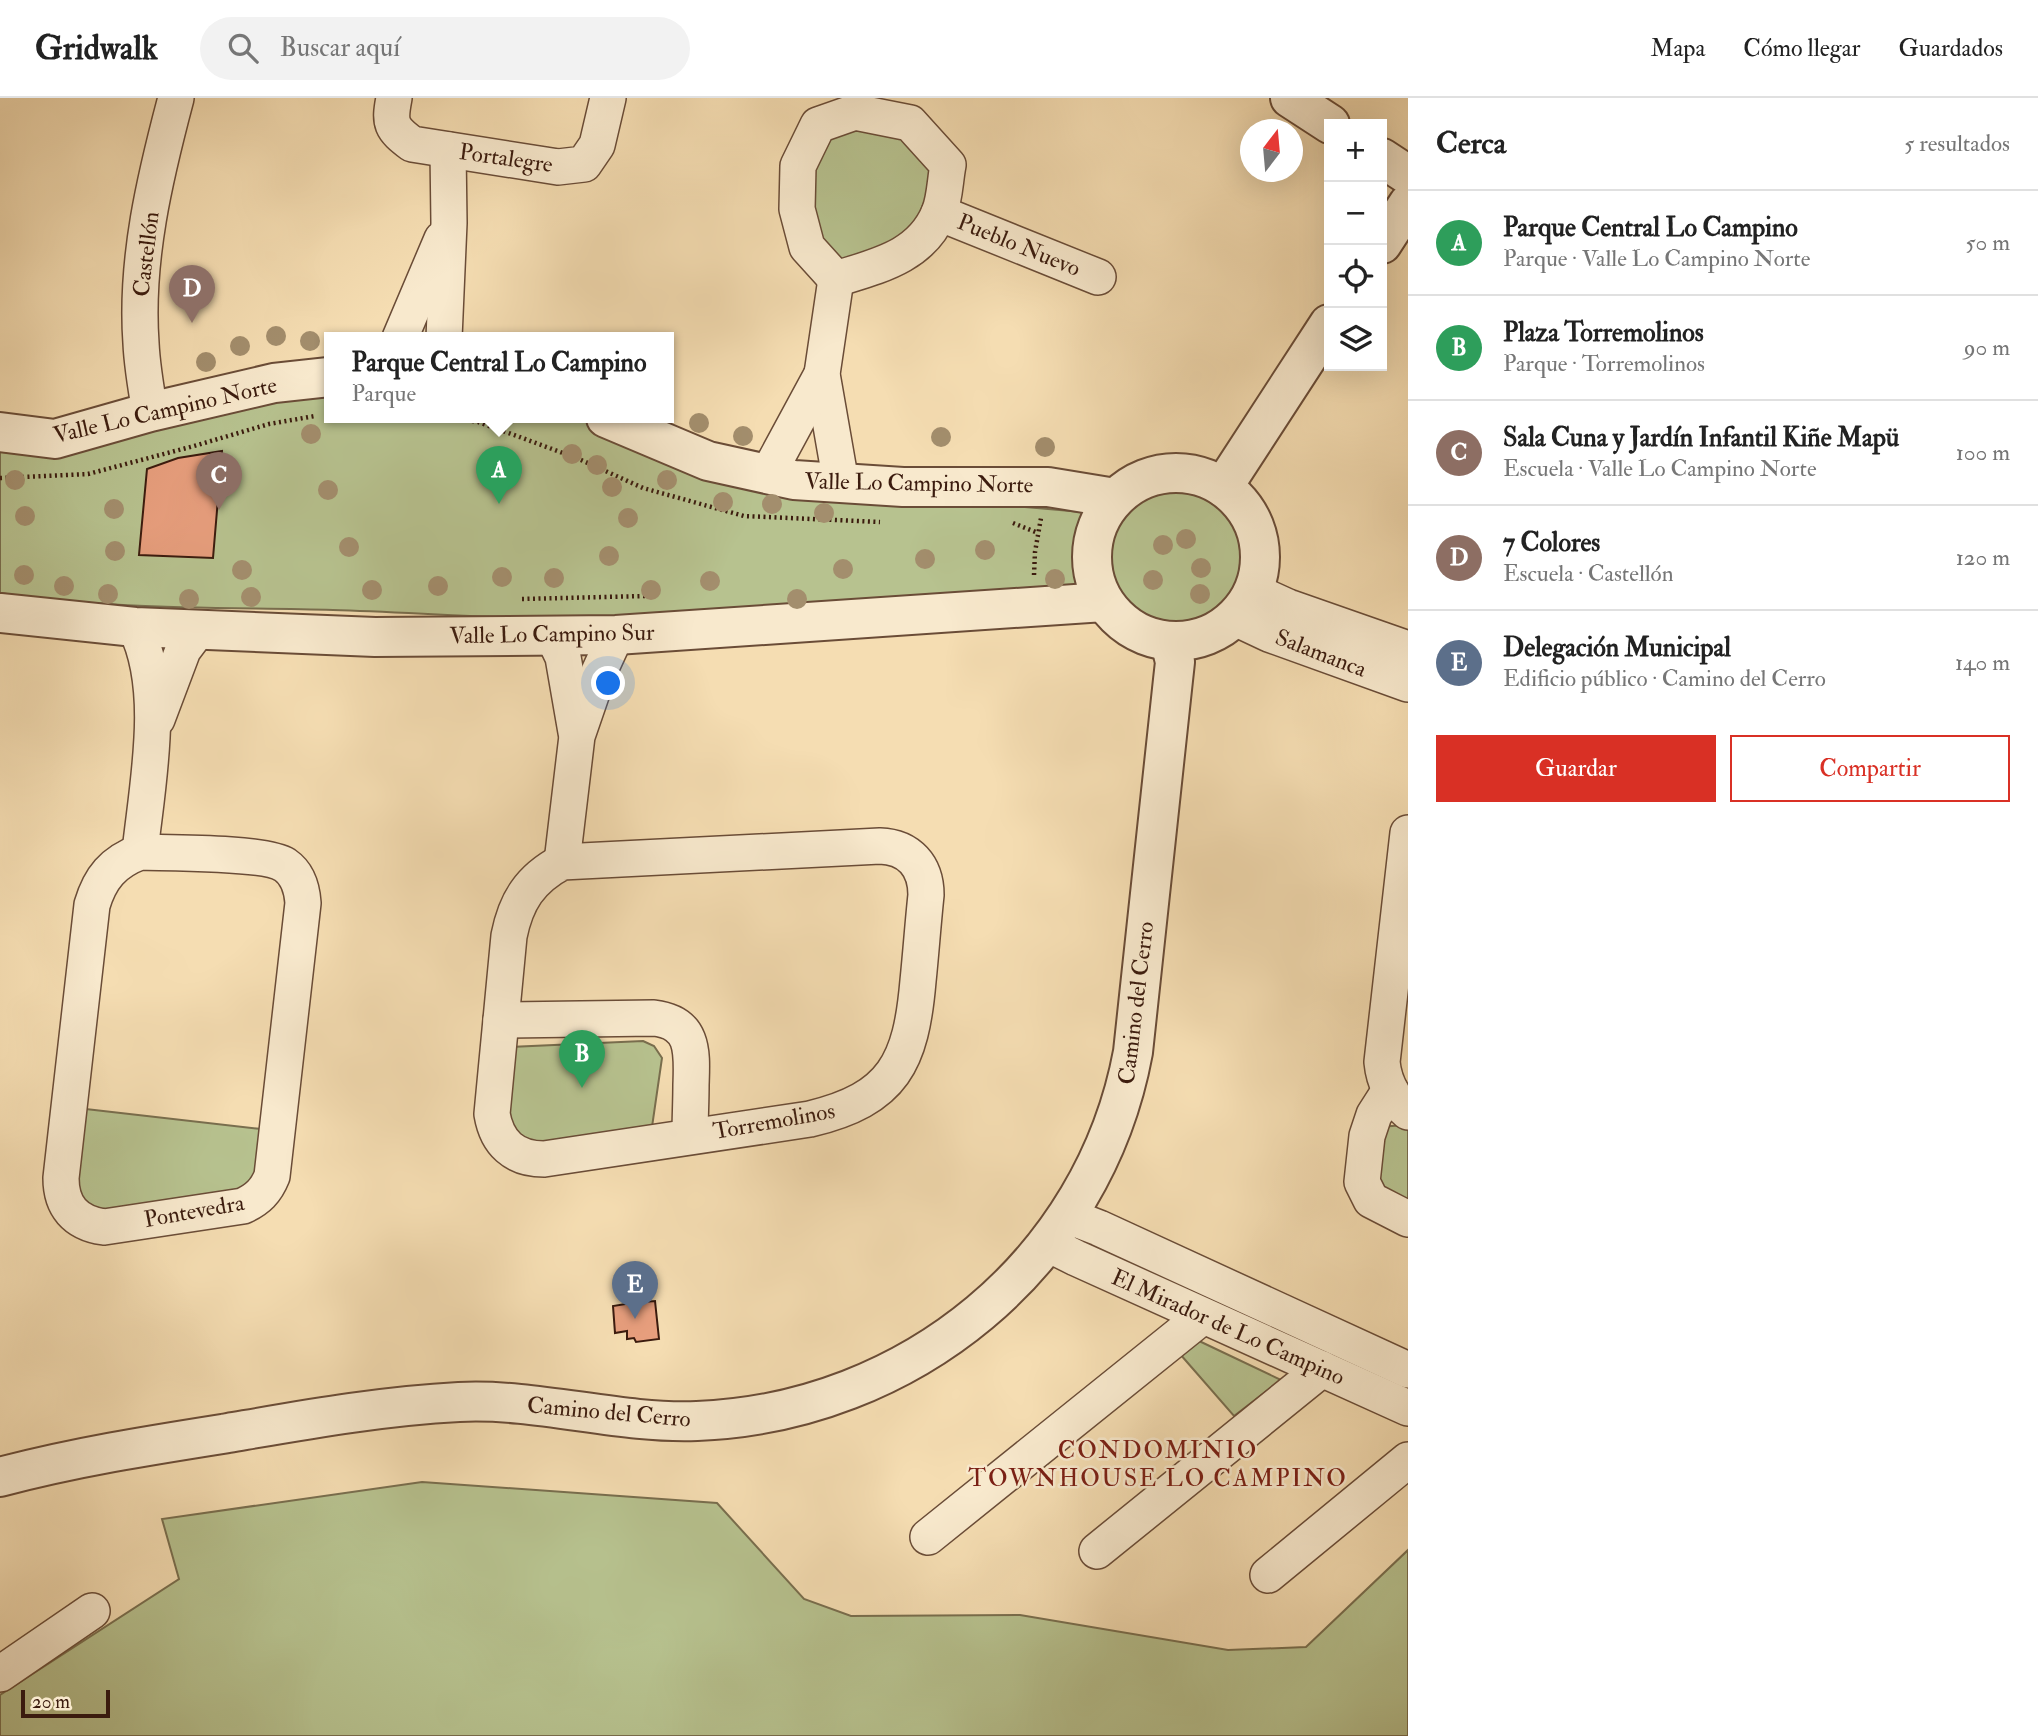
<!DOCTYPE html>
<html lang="es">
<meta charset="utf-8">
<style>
:root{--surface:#fff;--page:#f2f2f2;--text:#222;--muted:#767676;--line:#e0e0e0;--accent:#d93025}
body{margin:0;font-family:"IM FELL Double Pica",serif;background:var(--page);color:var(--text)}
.controls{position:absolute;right:21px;top:21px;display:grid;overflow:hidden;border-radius:0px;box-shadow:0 7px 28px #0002}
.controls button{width:63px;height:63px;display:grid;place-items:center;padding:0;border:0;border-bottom:2px solid var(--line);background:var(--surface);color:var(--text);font:35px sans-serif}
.compass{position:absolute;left:1240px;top:21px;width:63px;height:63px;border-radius:50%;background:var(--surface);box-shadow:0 7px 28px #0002;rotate:16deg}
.scale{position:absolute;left:21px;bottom:18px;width:89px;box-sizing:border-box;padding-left:7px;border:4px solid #3b1b0e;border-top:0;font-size:19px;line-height:24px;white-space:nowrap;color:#3b1b0e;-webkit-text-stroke:5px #f8e9cd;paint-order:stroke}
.you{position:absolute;left:609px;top:586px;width:24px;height:24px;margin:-18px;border:5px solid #fff;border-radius:50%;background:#1a73e8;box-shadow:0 0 0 10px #1a73e833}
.badge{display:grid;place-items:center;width:46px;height:46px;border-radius:50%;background:var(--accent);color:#fff;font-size:23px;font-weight:700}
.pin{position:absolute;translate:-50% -58px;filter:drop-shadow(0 2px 4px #0008)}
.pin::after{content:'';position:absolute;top:37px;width:24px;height:21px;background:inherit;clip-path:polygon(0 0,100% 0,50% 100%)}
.popup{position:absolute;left:324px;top:234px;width:350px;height:91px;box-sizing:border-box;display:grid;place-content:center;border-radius:0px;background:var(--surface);filter:drop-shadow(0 2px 5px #0005);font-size:23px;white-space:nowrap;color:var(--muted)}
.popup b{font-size:26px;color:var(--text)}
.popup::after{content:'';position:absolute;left:50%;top:100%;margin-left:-14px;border:14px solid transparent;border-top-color:var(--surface)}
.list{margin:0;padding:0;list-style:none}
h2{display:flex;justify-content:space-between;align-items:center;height:91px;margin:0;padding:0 28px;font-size:30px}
h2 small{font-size:23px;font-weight:400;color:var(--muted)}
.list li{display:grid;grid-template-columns:46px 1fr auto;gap:21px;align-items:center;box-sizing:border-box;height:105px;padding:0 28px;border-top:2px solid var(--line)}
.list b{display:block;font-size:26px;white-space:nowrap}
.list p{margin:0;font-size:23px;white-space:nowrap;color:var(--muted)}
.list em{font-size:23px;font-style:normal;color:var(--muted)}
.actions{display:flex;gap:14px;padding:21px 28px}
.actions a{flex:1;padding:16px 0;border:2px solid var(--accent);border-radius:0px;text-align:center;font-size:24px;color:var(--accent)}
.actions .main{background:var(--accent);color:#fff}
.icon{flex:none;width:38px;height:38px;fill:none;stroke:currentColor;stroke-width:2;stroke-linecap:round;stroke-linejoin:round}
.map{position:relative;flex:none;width:1408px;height:1638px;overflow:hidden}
header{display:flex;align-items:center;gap:42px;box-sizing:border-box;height:98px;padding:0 35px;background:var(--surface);border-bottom:2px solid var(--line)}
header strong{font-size:33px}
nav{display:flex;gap:38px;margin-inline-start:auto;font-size:24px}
.search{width:490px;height:63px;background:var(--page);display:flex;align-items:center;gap:18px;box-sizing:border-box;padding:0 24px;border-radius:38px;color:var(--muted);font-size:26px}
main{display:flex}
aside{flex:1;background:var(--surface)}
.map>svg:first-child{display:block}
</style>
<header>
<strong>Gridwalk</strong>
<div class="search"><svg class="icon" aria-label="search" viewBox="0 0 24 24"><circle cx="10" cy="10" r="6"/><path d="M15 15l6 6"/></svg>Buscar aquí</div>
<nav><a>Mapa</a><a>Cómo llegar</a><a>Guardados</a></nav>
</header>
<main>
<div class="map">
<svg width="1408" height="1638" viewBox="0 0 1408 1638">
<rect width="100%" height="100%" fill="#f5ddb2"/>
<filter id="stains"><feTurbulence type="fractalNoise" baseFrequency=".00286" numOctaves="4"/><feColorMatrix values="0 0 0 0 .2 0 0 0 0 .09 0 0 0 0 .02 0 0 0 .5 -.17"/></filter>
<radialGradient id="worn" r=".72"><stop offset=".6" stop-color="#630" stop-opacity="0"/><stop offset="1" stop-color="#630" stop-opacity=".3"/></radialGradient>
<!-- green -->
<g fill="#b7c28f" stroke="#796e4e" stroke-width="2">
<polygon points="857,28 902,38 934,71 927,112 910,139 841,166 817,140 809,73 826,39"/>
<path d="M329,288v32h254l122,52 197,26 191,17c-16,24 -15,56 -5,82 -173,10 -346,20 -520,23 -78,1 -157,-6 -235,-8 -111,-3 -223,0 -333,-17v-153z"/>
<circle cx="1177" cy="460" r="69"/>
<polygon points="643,943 654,948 662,960 652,1029 543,1051 518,1038 505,1019 510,949"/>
<polygon points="77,1010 261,1031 255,1080 247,1094 108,1119 78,1100"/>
<polygon points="1405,1027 1408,1029 1408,1110 1392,1103 1371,1067 1379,1029"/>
<polygon points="1197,1242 1281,1282 1234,1318 1180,1256"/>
<polygon points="422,1384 717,1405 804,1501 851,1518 1020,1517 1228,1552 1306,1549 1408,1452 1408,1638 0,1638 0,1597 179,1481 162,1421"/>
</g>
<!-- building -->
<g fill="#e79e7d" stroke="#3b1b0e" stroke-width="2">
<polygon points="222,353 213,460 139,457 147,371 178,360"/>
<polygon points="643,1195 644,1204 655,1203 659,1241 636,1244 634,1240 627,1241 627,1233 615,1235 613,1208 626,1206 625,1197"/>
</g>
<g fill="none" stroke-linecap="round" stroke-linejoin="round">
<!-- minor casing -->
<g stroke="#6a4c37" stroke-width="38">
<g id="minor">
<path d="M394,0c-5,26 -3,30 18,46l146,23 26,-3 13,-19 11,-47"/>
<path d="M855,14l55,11 38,42c-3,15 -3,34 -9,48 -18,44 -62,53 -103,66l-29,-32 -10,-38 1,-43 20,-41z"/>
<polyline points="939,115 1098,179"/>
<polyline points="836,181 822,276 841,385"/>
<polyline points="400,240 442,141"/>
<polyline points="444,240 449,125 448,52"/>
<path d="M150,314c-4,-23 -8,-46 -9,-69 -6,-83 14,-166 35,-245"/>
<polyline points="768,376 822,276"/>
<polyline points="1253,493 1288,509 1408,551"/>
<polyline points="1235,520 1269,536 1408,586"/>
<path d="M135,529c32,62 12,158 5,225"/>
<polyline points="553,538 563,559 576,634"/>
<polyline points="157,621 183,552 198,532"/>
<path d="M1408,735l-26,229c2,21 11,37 26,50"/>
<path d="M880,748c29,1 46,20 46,49 -3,28 -5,57 -8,86 -7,81 -24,118 -108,138l-266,40c-30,0 -47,-16 -52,-45l17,-178c7,-35 21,-57 53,-74z"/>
<path d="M140,754c28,1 125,0 145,13 13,9 17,23 18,38l-31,273c-6,15 -14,23 -29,30l-139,21c-29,-4 -43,-21 -43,-49l31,-273c8,-27 21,-43 48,-53z"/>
<polyline points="562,764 577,638 599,574 616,537"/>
<path d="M501,922l153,-2c41,5 38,35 37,67 0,17 -1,34 -1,50"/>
<polyline points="1390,992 1374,1017 1367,1038 1362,1084 1371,1102 1408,1121"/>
<polyline points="1068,1118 1099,1130 1408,1272"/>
<polyline points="1048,1146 1076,1160 1408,1310"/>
<polyline points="928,1439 1203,1218"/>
<polyline points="1097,1453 1322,1271"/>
<polyline points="1268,1477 1408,1362"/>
<polyline points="0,1576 92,1513"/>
</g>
</g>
<!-- tertiary casing -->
<g stroke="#6a4c37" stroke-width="42">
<g id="tertiary">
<polyline points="1290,0 1330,26"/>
<polyline points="1382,60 1408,77"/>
<polyline points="1382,146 1408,106"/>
<polyline points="606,320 708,363 794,382 903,389 1048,389 1115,400"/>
<polyline points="0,334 55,341 150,314 274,285 329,279"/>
<circle cx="1176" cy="459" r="84"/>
<polyline points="1223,389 1329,226"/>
<polyline points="0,515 135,529 375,539 616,537 1104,504"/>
<path d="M0,1379c75,-20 152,-32 228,-44 76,-13 153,-27 231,-31 80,-4 158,22 238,19 212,-8 397,-158 436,-369l40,-372 2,-18 -5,-21"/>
</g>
</g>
<!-- path -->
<g stroke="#3b1b0e" stroke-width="4.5" stroke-dasharray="2 3.5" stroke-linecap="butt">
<polyline points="456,320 478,324 517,338 579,361 643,390 744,418 880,424"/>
<polyline points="0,380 88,376 194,348 269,326 315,318"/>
<polyline points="1013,425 1038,435"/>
<polyline points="1034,477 1035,454 1041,420"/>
<polyline points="522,501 646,498"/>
</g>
<!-- minor -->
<use href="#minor" stroke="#f8e9cd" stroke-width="35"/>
<!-- tertiary -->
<use href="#tertiary" stroke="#f8e9cd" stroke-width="38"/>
</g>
<!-- trees -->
<g fill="#a38e6d">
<circle cx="276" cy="238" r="10"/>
<circle cx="310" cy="243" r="10"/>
<circle cx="240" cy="248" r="10"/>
<circle cx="206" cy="264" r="10"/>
<circle cx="699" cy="325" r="10"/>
<circle cx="311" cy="336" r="10"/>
<circle cx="743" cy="338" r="10"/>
<circle cx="941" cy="339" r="10"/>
<circle cx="1045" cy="349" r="10"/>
<circle cx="572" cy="356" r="10"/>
<circle cx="597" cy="367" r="10"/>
<circle cx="15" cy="382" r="10"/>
<circle cx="667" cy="382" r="10"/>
<circle cx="612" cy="389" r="10"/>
<circle cx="328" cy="392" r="10"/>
<circle cx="723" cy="404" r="10"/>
<circle cx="772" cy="406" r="10"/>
<circle cx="114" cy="411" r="10"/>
<circle cx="824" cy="415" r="10"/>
<circle cx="25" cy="418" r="10"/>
<circle cx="628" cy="420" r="10"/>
<circle cx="1186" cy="441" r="10"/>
<circle cx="1163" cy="447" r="10"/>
<circle cx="349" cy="449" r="10"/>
<circle cx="985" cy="452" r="10"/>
<circle cx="115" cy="453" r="10"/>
<circle cx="609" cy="458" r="10"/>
<circle cx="925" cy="461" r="10"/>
<circle cx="1201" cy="470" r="10"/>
<circle cx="843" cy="471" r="10"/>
<circle cx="242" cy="472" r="10"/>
<circle cx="24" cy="477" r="10"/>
<circle cx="502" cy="479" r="10"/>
<circle cx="554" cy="480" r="10"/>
<circle cx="1055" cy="481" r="10"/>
<circle cx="1153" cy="482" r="10"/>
<circle cx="710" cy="483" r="10"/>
<circle cx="64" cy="488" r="10"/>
<circle cx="438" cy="488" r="10"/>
<circle cx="372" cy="492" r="10"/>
<circle cx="651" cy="492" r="10"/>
<circle cx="108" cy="496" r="10"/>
<circle cx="1200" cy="496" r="10"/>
<circle cx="251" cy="499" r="10"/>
<circle cx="189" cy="501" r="10"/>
<circle cx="797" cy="501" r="10"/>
</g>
<g text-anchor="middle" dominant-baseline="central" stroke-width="5" stroke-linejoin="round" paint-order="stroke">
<!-- street labels -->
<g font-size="23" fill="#3b1b0e" stroke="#f8e9cd">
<text transform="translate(506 60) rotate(8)">Portalegre</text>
<text transform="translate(1019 147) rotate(22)">Pueblo Nuevo</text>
<text transform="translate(146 156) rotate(-83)">Castellón</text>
<text transform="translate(165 312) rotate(-13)">Valle Lo Campino Norte</text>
<text transform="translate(919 385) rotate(1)">Valle Lo Campino Norte</text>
<text transform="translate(552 536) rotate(-1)">Valle Lo Campino Sur</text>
<text transform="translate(1321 555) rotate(21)">Salamanca</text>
<text transform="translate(1136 905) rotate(-83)">Camino del Cerro</text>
<text transform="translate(774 1023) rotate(-10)">Torremolinos</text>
<text transform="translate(194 1113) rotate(-10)">Pontevedra</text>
<text transform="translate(1228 1229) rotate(24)">El Mirador de Lo Campino</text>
<text transform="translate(609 1314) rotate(5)">Camino del Cerro</text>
</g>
<!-- neighbourhood labels -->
<g font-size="24" letter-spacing="2" fill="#7a1f14" stroke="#f8e9cd">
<text x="1158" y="1352">CONDOMINIO<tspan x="1158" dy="28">TOWNHOUSE LO CAMPINO</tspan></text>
</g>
</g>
<rect width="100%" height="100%" filter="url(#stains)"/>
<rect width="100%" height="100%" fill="url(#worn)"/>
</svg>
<div class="controls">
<button>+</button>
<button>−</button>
<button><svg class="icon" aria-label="locate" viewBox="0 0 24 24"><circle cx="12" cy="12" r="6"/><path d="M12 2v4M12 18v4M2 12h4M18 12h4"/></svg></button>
<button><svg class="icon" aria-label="layers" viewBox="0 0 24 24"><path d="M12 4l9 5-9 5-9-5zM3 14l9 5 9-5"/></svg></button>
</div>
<svg class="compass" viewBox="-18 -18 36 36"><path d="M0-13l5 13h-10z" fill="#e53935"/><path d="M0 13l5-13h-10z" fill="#767676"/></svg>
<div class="scale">20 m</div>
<div class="you"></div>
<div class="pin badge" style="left:499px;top:406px;background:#2e9e5b">A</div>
<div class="popup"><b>Parque Central Lo Campino</b>Parque</div>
<div class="pin badge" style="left:582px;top:990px;background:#2e9e5b">B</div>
<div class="pin badge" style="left:219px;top:412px;background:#8d6e63">C</div>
<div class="pin badge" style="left:192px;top:225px;background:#8d6e63">D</div>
<div class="pin badge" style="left:635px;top:1221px;background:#5c6f8a">E</div>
</div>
<aside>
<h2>Cerca<small>5 resultados</small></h2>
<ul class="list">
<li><span class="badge" style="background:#2e9e5b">A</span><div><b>Parque Central Lo Campino</b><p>Parque · Valle Lo Campino Norte</p></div><em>50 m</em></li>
<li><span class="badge" style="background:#2e9e5b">B</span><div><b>Plaza Torremolinos</b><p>Parque · Torremolinos</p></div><em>90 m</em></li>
<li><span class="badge" style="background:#8d6e63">C</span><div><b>Sala Cuna y Jardín Infantil Kiñe Mapü</b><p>Escuela · Valle Lo Campino Norte</p></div><em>100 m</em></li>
<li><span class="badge" style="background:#8d6e63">D</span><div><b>7 Colores</b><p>Escuela · Castellón</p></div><em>120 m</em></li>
<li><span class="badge" style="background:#5c6f8a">E</span><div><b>Delegación Municipal</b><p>Edificio público · Camino del Cerro</p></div><em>140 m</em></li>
</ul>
<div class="actions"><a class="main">Guardar</a><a>Compartir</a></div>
</aside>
</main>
